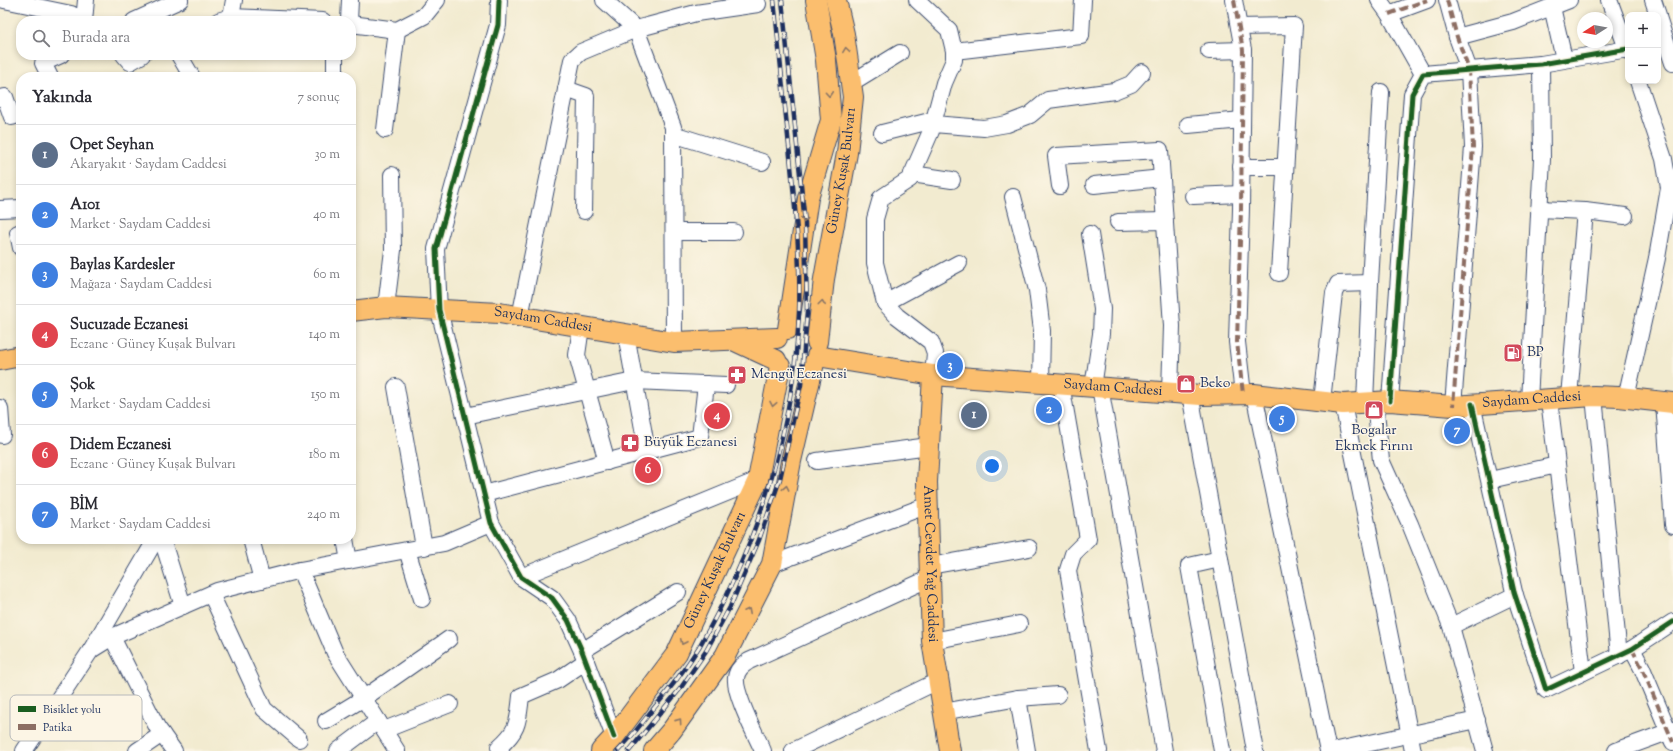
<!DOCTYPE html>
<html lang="tr">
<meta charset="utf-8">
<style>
:root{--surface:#fff;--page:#f2f2f3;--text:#2b2b33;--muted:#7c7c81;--line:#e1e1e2;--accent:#0b8043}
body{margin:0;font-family:"Sorts Mill Goudy",serif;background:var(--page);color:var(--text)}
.controls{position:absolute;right:12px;top:12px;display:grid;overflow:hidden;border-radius:8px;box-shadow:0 2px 6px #0003}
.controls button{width:36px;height:36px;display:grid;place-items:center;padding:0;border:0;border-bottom:1px solid var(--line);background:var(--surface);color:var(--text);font:20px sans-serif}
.compass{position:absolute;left:1577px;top:12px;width:36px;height:36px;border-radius:50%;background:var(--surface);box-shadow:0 2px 6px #0003;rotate:259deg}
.you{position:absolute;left:992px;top:466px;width:14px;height:14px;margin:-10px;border:3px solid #fff;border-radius:50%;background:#1a73e8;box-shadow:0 0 0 6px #1a73e833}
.badge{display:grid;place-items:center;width:26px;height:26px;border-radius:50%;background:var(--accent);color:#fff;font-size:13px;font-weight:700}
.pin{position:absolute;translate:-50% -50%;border:2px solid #fff;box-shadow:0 1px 4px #0006}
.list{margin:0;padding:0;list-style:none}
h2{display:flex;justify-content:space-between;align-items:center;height:52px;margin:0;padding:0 16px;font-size:17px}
h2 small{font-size:13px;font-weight:400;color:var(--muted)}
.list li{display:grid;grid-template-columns:26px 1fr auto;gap:12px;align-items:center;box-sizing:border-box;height:60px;padding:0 16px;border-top:1px solid var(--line)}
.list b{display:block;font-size:15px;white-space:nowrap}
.list p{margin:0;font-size:13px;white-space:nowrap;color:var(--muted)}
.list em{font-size:13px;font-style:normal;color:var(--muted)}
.icon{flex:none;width:22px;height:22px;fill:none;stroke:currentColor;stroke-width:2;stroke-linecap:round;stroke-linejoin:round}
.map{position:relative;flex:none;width:1673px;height:751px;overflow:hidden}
.search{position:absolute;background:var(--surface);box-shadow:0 2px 6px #0003;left:16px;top:16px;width:340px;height:44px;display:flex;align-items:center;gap:10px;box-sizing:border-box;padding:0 14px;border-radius:16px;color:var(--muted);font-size:15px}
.panel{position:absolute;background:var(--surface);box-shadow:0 2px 6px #0003;left:16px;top:72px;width:340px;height:472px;border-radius:16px}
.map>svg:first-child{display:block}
</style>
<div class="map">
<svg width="1673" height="751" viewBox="0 0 1673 751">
<rect width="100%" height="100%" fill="#fcf5e5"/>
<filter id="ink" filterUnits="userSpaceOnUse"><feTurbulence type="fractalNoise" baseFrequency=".025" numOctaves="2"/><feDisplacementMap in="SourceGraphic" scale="8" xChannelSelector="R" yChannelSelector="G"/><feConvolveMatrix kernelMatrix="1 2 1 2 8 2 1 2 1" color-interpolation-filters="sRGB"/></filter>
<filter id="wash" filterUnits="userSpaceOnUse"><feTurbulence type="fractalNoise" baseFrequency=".012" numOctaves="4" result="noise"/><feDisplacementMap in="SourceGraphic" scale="16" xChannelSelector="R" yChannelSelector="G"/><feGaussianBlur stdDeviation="0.9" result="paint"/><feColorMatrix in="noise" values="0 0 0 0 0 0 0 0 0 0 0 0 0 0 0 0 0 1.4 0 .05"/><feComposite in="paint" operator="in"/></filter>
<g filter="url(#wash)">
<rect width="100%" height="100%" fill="#f2ebd0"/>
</g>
<g filter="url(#ink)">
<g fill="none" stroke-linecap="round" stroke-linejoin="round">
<!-- minor casing -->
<g stroke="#3b4b6f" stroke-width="18">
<g id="minor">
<polyline points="4,0 71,14 84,21 86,0"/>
<polyline points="499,0 498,25 436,249 439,310 491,523 521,577 552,598 568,620 582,651 614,737"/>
<polyline points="604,0 636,29 673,127 674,342"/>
<polyline points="917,0 949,30 954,51 954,60 944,83 931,131 910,179 881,198 875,219 875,263 885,303 897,316 931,342 935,353 933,375"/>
<polyline points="1234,0 1243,50 1241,209 1237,342 1243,394"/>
<polyline points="1379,0 1389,14 1423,74"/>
<polyline points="1447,0 1457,37 1469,70 1473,147 1453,406"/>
<polyline points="1609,0 1628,51"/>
<polyline points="1653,0 1658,15"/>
<polyline points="1552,7 1564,59"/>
<polyline points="1389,14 1427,0"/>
<polyline points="231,17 234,0"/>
<polyline points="1658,17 1673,63"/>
<polyline points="134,21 180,0"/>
<polyline points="218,21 231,17 323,21"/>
<polyline points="349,21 350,0"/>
<polyline points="351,24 397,30 424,16 437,0"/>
<polyline points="1239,27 1294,26 1279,273"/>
<polyline points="1457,37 1513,22 1569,0"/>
<polyline points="954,51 1081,36 1083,0"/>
<polyline points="1209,51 1243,50"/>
<polyline points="124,55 130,62 142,55"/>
<polyline points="179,55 192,77"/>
<polyline points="50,77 43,63 61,55"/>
<polyline points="335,77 335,55"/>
<polyline points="851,83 900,53"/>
<polyline points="566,89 586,96 584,211"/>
<polyline points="0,98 5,97 12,117 21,114"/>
<polyline points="933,124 984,128 1007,124 1030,115 1048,100 1114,91 1131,84 1142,72"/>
<polyline points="1188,125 1242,120"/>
<polyline points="385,130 397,30"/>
<polyline points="882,133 934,120"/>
<polyline points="673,134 762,162"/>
<polyline points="1241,167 1285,167"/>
<polyline points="912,174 952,180"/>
<polyline points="1094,185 1162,178"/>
<polyline points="1060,186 1056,156 1160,150 1172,326 1170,392"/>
<polyline points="1193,196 1241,194"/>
<polyline points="1013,197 1037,290 1042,331 1041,383"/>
<polyline points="0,209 21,208"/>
<polyline points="1539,209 1585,211 1625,216"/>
<polyline points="1118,222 1165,221"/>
<polyline points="21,232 18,233 21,248"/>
<polyline points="674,232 734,232"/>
<polyline points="1090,234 1102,309 1101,334 1093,387"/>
<polyline points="885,303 959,263"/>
<polyline points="386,307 393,250 392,175"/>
<polyline points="520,317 572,60 581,52 636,29 696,13 758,4"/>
<polyline points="581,327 577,355 607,462"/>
<polyline points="626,334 647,451"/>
<polyline points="1061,384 1088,539 1073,554 1068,570 1099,751"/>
<polyline points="396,387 424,547"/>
<polyline points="1100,387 1164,751"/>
<polyline points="1190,394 1255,751"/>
<polyline points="1254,394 1328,751"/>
<polyline points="1594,396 1619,656"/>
<polyline points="1569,397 1585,211"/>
<polyline points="1626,398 1657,258 1669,188 1664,159 1638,81"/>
<polyline points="1549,400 1583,672"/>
<polyline points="1322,401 1334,293 1338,284 1370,283"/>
<polyline points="1390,401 1412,94 1423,74 1541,64 1628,49"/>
<polyline points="1529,401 1542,159 1541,64"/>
<polyline points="1375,402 1381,460 1410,524 1451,626 1485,751"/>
<polyline points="1664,402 1673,525"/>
<polyline points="1365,403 1370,283 1381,92"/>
<polyline points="1343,404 1413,751"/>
<polyline points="1472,404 1514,592 1546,690 1632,649 1673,622"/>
<polyline points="0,408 2,435"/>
<polyline points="465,416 634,381 726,385"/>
<polyline points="817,461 929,446"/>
<polyline points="1490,480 1557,465"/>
<polyline points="484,494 700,437 706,384"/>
<polyline points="162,539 183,606"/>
<polyline points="251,539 262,580"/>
<polyline points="345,539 349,561"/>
<polyline points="407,550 422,599"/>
<polyline points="1220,559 1189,566 1222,751"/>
<polyline points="772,564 928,505"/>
<polyline points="930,566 1029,548"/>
<polyline points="300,570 335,653 397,751"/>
<polyline points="521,577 758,480"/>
<polyline points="211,594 264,709 299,739"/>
<polyline points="1451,626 1515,595"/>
<polyline points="112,637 157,727 174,751"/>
<polyline points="932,641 1019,624"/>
<polyline points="1632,649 1642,668 1673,742"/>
<polyline points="91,650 112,637 217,591 300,570 444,543 491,523"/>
<polyline points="582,651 678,592"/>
<polyline points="1018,698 1027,751"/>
<polyline points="943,712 1018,698 1058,695"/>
<polyline points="326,721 364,698 449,639"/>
<polyline points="384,730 450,704"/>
<polyline points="24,751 91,650 156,539"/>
<polyline points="137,751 162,734"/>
<polyline points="338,751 378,721"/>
<path d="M501,751l-2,-4c20,-17 19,-26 22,-51l37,-16 28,-19"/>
<path d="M763,751c-7,-16 -29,-57 -27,-73 1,-9 7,-13 13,-17l181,-83"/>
<polyline points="793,751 938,681"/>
<polyline points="1333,751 1477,720"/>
<polyline points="1616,751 1673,730"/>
</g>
</g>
<!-- major casing -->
<g stroke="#3b4b6f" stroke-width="22">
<g id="major">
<path id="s1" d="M351,311l35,-4 113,6 175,29 103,-4"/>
<polyline points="788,329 808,198 831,120 826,60 816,0"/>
<polyline points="735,341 776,360"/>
<path id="s2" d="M817,342l7,-63 23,-126 6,-56 -9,-63 -8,-34"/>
<path id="s3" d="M817,356l116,19 268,20 53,-1 89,10 47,-3 63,5 141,-10 25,1 54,6"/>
<polyline points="0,360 21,356"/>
<path id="s4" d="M933,375l-6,107 5,159 18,110"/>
<path id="s5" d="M601,751l13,-14 63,-84 81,-173 22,-114"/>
<polyline points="654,751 672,730 725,656 772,564 791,461 814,363"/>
</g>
</g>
<!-- minor -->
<use href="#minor" stroke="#fff" stroke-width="16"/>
<!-- major -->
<use href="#major" stroke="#fbbe6e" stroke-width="20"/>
<!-- rail casing -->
<g stroke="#1b2f5e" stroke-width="4.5">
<g id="rail">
<path d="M618,751c11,-11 21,-24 31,-37 18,-21 35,-43 50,-67 59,-102 95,-218 100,-335 2,-52 -4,-105 -9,-156 -5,-52 -11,-104 -16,-156"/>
<polyline points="629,751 680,689 706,651 730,607 759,540 780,479 801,385 807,312 805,223 782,0"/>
</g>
</g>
<!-- rail -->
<use href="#rail" stroke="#fcf5e5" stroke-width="3" stroke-dasharray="9" stroke-linecap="butt"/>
<!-- quiet -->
<g stroke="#8d6e63" stroke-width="4" stroke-dasharray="8 4" stroke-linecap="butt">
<polyline points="1234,0 1243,50 1241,209 1237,342 1243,394"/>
<polyline points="1447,0 1457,37 1469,70 1473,147 1453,406"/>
<polyline points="1389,14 1427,0"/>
<polyline points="1632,649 1642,668 1673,742"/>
</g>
<!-- cycleway casing -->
<g stroke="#fcf5e5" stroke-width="8">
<g id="cycleway">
<polyline points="499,0 498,25 436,249 439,310 491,523 521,577 552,598 568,620 582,651 614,737"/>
<polyline points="1390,401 1412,94 1423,74 1541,64 1628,49"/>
<polyline points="1472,404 1514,592 1546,690 1632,649 1673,622"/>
</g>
</g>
<!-- cycleway -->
<use href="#cycleway" stroke="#1b5e20" stroke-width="5"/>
</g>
<!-- one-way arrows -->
<defs><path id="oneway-chevron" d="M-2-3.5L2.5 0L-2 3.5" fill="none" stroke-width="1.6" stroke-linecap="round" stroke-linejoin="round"/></defs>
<g stroke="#8b7666">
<use href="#oneway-chevron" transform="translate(846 50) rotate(-98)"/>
<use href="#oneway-chevron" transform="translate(829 94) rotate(86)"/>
<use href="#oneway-chevron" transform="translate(804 220) rotate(99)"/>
<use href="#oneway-chevron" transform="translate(822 303) rotate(-83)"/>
<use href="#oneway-chevron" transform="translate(773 404) rotate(101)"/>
<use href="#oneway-chevron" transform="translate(786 488) rotate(-79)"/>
<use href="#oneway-chevron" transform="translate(748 611) rotate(-63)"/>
<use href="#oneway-chevron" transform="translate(683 642) rotate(115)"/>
<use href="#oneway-chevron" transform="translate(679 721) rotate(-55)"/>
</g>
</g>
<!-- icons -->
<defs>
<g id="fuel-square" transform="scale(1)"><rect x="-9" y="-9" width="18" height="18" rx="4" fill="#d1495b" stroke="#fcf5e5"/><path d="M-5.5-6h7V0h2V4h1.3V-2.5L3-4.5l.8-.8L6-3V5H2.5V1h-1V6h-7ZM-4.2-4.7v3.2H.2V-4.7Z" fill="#fff"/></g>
<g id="pharmacy-square" transform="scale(1)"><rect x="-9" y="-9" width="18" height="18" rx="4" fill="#d1495b" stroke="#fcf5e5"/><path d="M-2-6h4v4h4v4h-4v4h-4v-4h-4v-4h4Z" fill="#fff"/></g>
<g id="shop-square" transform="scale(1)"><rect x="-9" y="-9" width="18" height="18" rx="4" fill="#d1495b" stroke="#fcf5e5"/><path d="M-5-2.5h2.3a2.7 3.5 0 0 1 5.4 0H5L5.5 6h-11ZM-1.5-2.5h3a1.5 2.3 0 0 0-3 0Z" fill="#fff"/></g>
</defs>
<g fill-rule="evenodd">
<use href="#fuel-square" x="1513" y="353"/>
<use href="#pharmacy-square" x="737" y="375"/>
<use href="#shop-square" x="1186" y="384"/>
<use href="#shop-square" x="1374" y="410"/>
<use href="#pharmacy-square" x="630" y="443"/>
</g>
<g text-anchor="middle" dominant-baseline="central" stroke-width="3" stroke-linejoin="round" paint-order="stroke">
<!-- street labels -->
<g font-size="14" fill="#1b2f5e" stroke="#fcf5e5">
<text stroke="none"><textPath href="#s2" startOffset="173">Güney Kuşak Bulvarı</textPath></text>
<text stroke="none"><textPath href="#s1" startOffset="193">Saydam Caddesi</textPath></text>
<text stroke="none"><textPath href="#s3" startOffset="298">Saydam Caddesi</textPath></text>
<text stroke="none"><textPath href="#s3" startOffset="718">Saydam Caddesi</textPath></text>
<text stroke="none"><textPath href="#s4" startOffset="189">Amet Cevdet Yağ Caddesi</textPath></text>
<text stroke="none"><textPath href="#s5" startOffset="215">Güney Kuşak Bulvarı</textPath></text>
</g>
<!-- poi labels -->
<g font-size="14" fill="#1b2f5e" stroke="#fcf5e5" text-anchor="start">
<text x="1527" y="353">BP</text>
<text x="751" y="375">Mengü Eczanesi</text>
<text x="1200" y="384">Beko</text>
<text x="1374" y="431" text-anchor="middle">Bogalar<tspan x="1374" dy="16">Ekmek Fırını</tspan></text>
<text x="644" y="443">Büyük Eczanesi</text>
</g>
</g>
<!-- legend -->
<rect x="10" y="695" width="132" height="46" rx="6" fill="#fcf5e5" stroke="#b8babc" stroke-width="1"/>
<rect x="18" y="706" width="18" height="6" fill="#1b5e20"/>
<rect x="18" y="724" width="18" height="6" fill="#8d6e63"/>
<g font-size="11" fill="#1b2f5e">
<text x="43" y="713">Bisiklet yolu</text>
<text x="43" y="731">Patika</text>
</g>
</svg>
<div class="controls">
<button>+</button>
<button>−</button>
</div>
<svg class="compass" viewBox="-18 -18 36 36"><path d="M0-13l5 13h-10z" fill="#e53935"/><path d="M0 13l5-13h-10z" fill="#7c7c81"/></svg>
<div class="you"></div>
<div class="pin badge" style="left:974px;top:415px;background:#5c6f8a">1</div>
<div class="pin badge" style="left:1049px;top:410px;background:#3f7fe0">2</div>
<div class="pin badge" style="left:950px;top:366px;background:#3f7fe0">3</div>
<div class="pin badge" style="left:717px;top:416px;background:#e0444e">4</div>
<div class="pin badge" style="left:1282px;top:419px;background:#3f7fe0">5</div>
<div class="pin badge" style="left:648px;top:470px;background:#e0444e">6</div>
<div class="pin badge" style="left:1457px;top:431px;background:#3f7fe0">7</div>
<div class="search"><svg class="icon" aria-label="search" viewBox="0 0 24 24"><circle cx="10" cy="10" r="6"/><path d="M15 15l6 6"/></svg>Burada ara</div>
<section class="panel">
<h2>Yakında<small>7 sonuç</small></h2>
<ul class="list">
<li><span class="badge" style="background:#5c6f8a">1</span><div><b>Opet Seyhan</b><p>Akaryakıt · Saydam Caddesi</p></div><em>30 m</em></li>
<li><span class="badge" style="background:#3f7fe0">2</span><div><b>A101</b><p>Market · Saydam Caddesi</p></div><em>40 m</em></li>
<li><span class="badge" style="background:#3f7fe0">3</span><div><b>Baylas Kardesler</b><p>Mağaza · Saydam Caddesi</p></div><em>60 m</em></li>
<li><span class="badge" style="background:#e0444e">4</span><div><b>Sucuzade Eczanesi</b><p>Eczane · Güney Kuşak Bulvarı</p></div><em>140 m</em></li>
<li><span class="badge" style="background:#3f7fe0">5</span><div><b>Şok</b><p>Market · Saydam Caddesi</p></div><em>150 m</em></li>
<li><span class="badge" style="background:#e0444e">6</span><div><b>Didem Eczanesi</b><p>Eczane · Güney Kuşak Bulvarı</p></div><em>180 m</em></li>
<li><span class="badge" style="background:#3f7fe0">7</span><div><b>BİM</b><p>Market · Saydam Caddesi</p></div><em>240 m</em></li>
</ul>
</section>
</div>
